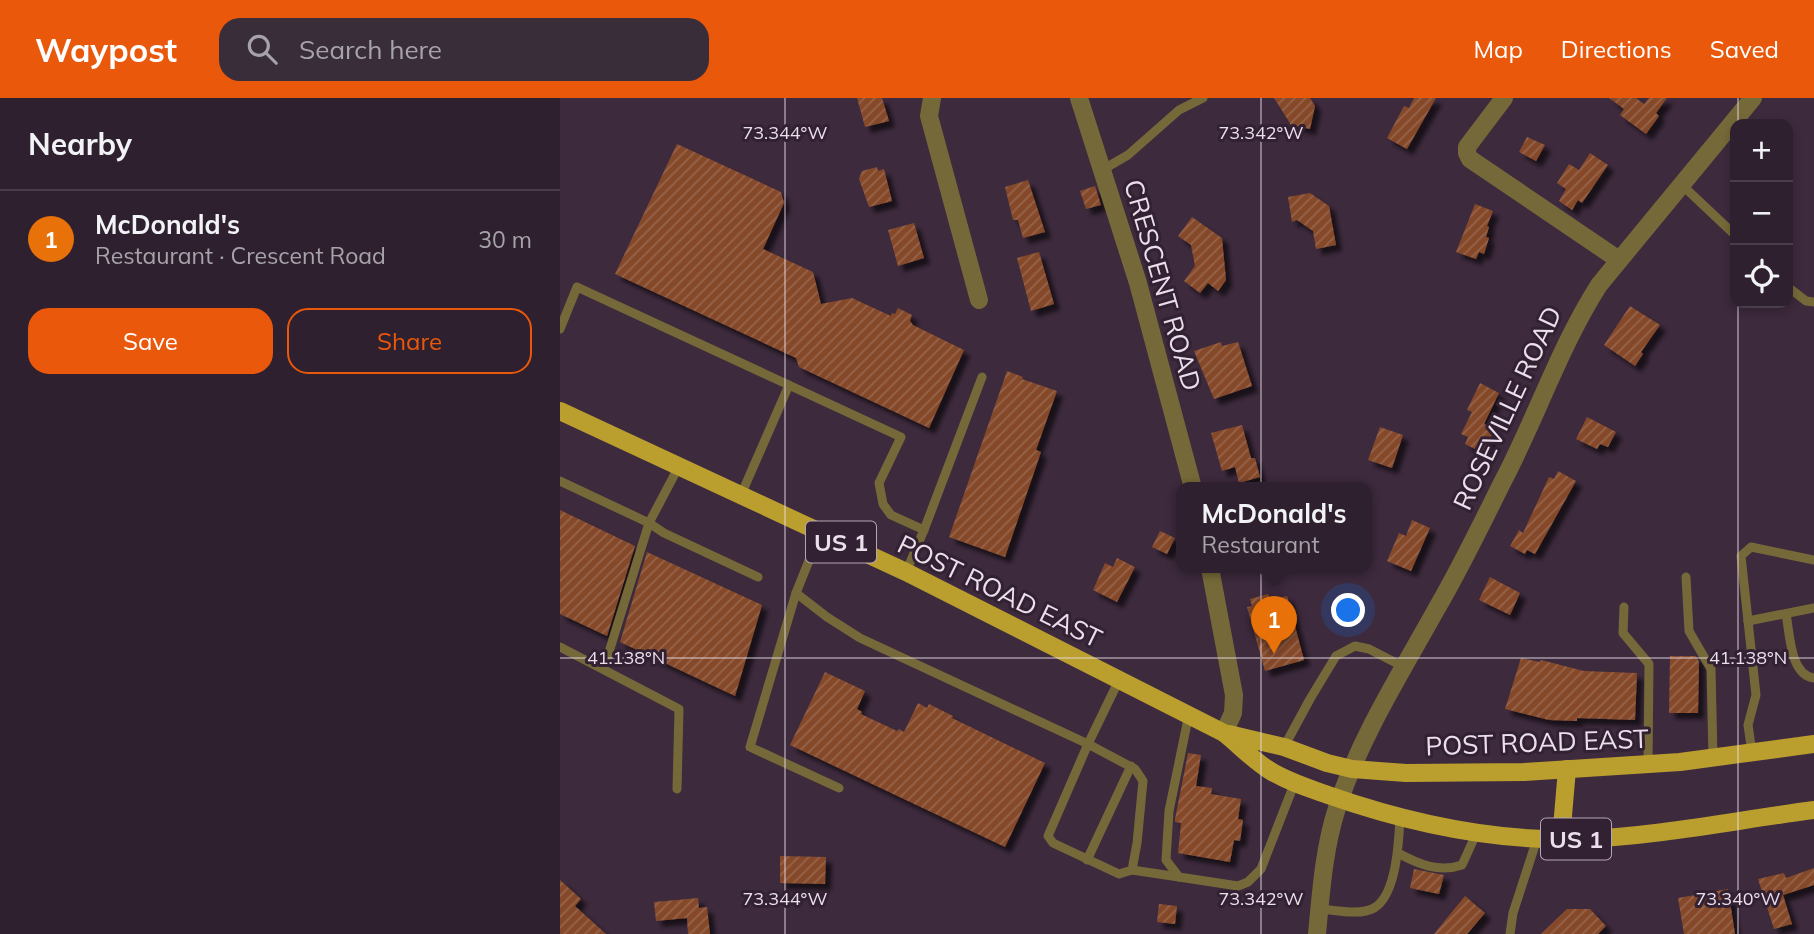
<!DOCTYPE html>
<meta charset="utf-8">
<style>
:root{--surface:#2e202e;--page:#3a2d3a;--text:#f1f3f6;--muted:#a7a3aa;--line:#493e4a;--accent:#ea580c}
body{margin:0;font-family:Mulish,sans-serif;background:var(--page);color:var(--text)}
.controls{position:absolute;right:21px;top:21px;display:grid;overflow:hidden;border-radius:14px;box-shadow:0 4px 10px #0003}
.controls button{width:63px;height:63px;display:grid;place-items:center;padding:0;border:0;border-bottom:2px solid var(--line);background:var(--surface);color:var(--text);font:35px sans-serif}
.you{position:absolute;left:789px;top:513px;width:24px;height:24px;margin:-18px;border:5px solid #fff;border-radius:50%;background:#1a73e8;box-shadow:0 0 0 10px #1a73e833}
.badge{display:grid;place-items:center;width:46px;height:46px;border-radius:50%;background:var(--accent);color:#fff;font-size:23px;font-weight:700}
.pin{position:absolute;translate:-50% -58px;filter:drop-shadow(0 2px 4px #0008)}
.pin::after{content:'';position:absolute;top:37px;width:24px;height:21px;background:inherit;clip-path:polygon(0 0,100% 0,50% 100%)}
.popup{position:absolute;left:616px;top:384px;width:196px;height:91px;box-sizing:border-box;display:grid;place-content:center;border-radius:14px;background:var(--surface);filter:drop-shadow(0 2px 5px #0005);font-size:23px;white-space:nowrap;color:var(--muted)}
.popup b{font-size:26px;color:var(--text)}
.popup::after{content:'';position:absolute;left:50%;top:100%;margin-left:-14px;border:14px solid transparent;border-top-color:var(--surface)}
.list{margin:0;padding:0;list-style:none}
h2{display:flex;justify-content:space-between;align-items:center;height:91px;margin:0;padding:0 28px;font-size:30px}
h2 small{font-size:23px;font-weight:400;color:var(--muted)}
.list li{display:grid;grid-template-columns:46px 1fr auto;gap:21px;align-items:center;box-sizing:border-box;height:98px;padding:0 28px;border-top:2px solid var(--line)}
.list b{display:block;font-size:26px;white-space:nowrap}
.list p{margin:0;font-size:23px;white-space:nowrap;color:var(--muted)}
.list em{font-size:23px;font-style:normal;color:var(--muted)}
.actions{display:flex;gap:14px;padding:21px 28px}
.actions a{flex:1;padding:16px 0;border:2px solid var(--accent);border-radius:21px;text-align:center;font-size:24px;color:var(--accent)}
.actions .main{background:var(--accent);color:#fff}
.icon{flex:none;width:38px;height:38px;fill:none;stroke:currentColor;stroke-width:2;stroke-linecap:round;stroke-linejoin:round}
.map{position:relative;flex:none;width:1254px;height:836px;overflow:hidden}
header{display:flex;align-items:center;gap:42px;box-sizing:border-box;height:98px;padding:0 35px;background:var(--accent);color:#fff}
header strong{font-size:33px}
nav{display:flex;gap:38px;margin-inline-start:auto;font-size:24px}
.search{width:490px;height:63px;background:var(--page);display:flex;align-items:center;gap:18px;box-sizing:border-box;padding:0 24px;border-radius:21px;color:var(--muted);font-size:26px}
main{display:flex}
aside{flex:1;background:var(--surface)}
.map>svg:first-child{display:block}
</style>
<header>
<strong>Waypost</strong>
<div class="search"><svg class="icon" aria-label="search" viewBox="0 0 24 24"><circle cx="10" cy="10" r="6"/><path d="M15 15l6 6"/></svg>Search here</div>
<nav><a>Map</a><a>Directions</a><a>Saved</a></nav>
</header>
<main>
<aside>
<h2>Nearby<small></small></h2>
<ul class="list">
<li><span class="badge" style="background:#e8710a">1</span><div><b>McDonald's</b><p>Restaurant · Crescent Road</p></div><em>30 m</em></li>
</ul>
<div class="actions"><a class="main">Save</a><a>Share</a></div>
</aside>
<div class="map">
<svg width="1254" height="836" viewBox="0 0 1254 836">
<defs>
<pattern id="building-hatch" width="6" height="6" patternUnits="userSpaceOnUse" patternTransform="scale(1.75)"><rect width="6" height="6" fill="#854a2b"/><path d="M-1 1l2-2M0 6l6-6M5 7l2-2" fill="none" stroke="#96644a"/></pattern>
<filter id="shadow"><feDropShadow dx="6" dy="6" stdDeviation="2" flood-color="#0009"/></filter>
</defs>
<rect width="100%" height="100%" fill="#3d2a3d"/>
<!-- building -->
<g fill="url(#building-hatch)" filter="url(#shadow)">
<polygon points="297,0 322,0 329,23 305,29"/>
<polygon points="714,0 750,0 755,8 750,31 731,27"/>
<polygon points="854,0 876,0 847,51 827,40 844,8 849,10"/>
<polygon points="1049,0 1076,0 1084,6 1089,0 1107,0 1096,15 1099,18 1086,36 1060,17 1064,11"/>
<polygon points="967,39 985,47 976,63 959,54"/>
<polygon points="117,46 221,94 224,105 203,151 253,174 261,206 292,200 331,218 332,215 335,216 338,210 352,217 350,223 353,227 404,252 369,330 239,269 236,260 55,176"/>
<polygon points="1030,55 1048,67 1022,105 1018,102 1012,112 999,103 1006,91 997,85 1009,66 1019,72"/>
<polygon points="317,69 318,73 324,71 332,103 309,109 299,81 302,73"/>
<polygon points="468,82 485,134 463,140 458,122 453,122 445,89"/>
<polygon points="535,88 541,107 526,111 520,93"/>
<polygon points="750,95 769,108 776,147 756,151 753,133 737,122 732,124 728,99"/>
<polygon points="915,106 933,113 927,128 929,129 926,139 929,140 924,156 919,154 916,161 896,154"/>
<polygon points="632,119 662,140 666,182 658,193 648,185 640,195 624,183 635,168 631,147 618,138"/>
<polygon points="354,125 364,160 338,168 328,132"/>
<polygon points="479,154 494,206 471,213 457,160"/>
<polygon points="1070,208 1100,227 1081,254 1083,256 1075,268 1044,247"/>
<polygon points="661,244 662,248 678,244 692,288 654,301 634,253"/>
<polygon points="447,273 463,279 462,281 497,293 476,352 481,354 445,459 389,439"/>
<polygon points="920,285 939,295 924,326 935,331 923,355 905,346 908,339 901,336 912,314 907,312"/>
<polygon points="1027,319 1056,334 1048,349 1040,346 1037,351 1016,341"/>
<polygon points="682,327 691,360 695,360 700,379 679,385 675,369 662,373 651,335"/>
<polygon points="820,329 843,337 832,370 808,362"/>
<polygon points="998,373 1016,383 975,456 967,452 965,456 950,448 959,432 963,435 989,379 994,381"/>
<polygon points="0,412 75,448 47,538 0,516"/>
<polygon points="852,422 870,430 851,473 827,463 839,435 846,438"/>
<polygon points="600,433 615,440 607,456 592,449"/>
<polygon points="87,454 202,507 175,598 60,544"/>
<polygon points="557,460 575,469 557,504 533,492 545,465 553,469"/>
<polygon points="930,479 960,495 950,517 919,502"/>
<polygon points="708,496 710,502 727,498 744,562 705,573 687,509 692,508 690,501"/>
<polygon points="1110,558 1136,558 1139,564 1138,615 1109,615"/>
<polygon points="961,560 980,564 981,562 1024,573 1077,575 1075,622 1017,620 1017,623 989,622 945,611"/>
<polygon points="265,574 305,593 297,611 302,614 301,616 337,633 339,631 344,634 358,605 367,610 369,606 393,618 392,620 485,665 445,749 230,647"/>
<polygon points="628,655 641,657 636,688 652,690 651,696 681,701 678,721 683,722 680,743 674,742 670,764 618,755 621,725 615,724 615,721"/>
<polygon points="220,758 266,759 265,786 220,785"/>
<polygon points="1254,770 1254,787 1223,797 1232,826 1214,831 1198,781 1224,775 1226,780"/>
<polygon points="854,771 884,777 879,796 850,790"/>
<polygon points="0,782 21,801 15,808 46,836 0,836"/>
<polygon points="1168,791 1175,836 1124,836 1118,800"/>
<polygon points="905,798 925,815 907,836 874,836"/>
<polygon points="138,800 139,810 147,809 150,836 128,836 127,820 96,823 94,804"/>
<polygon points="599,806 617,808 615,826 597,824"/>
<polygon points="1007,811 1030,811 1046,828 1038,836 981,836"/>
</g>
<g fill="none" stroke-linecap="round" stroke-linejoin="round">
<!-- service -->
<g stroke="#766939" stroke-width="9">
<polyline points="542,72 568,57 619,12 643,0"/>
<polyline points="1122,87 1175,137"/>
<polyline points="1228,189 1246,203 1254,204"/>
<polyline points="0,231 17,189 341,339 319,385 323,406 331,417 364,432"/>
<polyline points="0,383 89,425 119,368"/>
<polyline points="181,397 229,287"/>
<polyline points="260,435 236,495 190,649 279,690"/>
<polyline points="346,474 364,432 422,279"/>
<polyline points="1126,479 1129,533 1151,571 1153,660"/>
<polyline points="236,495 267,519 300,540 528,646 575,671 583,683 577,745 572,772 559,776 493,745 488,738 528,646 559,582"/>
<polyline points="1064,509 1063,535 1089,566 1088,666"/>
<path d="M1226,516c4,20 4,61 28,64"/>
<polyline points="1188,523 1254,510"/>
<polyline points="0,549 119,611 117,691"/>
<polyline points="44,570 89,425 104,435 198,479"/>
<polyline points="629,616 609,713 606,762 619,779 678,788 688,784 701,771 735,684"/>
<polyline points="724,649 750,601 776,558 795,548 809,551 844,569"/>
<polyline points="1192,655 1188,627 1196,597 1181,458 1191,449 1254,462"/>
<path d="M838,755c20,11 41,20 64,12l15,-33"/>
<polyline points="527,762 571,668"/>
<polyline points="572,772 619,779"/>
<path d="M759,811c16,1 41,7 55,-1 23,-13 25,-69 26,-92"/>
<polyline points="950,836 953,815 977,741"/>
</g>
<!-- minor -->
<g stroke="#766939" stroke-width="18">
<polyline points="372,0 369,18 419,202"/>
<polyline points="519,0 578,185 633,390"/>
<polyline points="944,0 907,49 907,55 910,61 1059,162"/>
<polyline points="650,470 674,597 673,615 664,635"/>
</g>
<!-- tertiary -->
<path stroke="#766939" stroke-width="18" d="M757,836c4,-42 7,-86 20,-126 23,-71 64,-135 100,-200 24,-41 45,-85 66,-127 34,-65 57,-135 96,-196l154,-187"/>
<!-- primary -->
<g stroke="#ba9e2e" stroke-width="18">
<path d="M0,313l346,161 318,161c15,12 29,27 45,37 17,11 39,18 59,25 80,28 169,47 254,44 78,-3 155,-19 232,-29"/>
<polyline points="669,636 724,649 767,665 792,671 846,675 964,674 1120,664 1254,646"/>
<polyline points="1001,741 1007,671"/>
</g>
</g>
<!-- ticks -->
<path fill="none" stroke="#ecdfec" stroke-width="2" stroke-opacity="0.45" d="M225,0v836M701,0v836M1178,0v26M1178,205v631M0,560h1254"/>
<g text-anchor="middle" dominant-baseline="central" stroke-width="6" stroke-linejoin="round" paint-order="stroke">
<!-- shield labels -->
<g fill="#322033" stroke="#b4a6b4" stroke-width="2">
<rect x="246" y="423.5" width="70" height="41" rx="5"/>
<rect x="981" y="720.5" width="70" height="41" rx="5"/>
</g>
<g font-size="24" font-weight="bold" fill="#ecdfec">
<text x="281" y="444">US 1</text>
<text x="1016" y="741">US 1</text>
</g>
<!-- street labels -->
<g font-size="26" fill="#ecdfec" stroke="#322033">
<text transform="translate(603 187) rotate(74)">CRESCENT ROAD</text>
<text transform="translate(947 310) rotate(-65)">ROSEVILLE ROAD</text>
<text transform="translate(440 493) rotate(26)">POST ROAD EAST</text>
<text transform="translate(977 644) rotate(-2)">POST ROAD EAST</text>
</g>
</g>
<g font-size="18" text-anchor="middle" fill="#ecdfec" stroke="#322033" stroke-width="6" stroke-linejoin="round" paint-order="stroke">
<text x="225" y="41">73.344°W</text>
<text x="701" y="41">73.342°W</text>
<text x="66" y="566">41.138°N</text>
<text x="1188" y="566">41.138°N</text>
<text x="225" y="807">73.344°W</text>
<text x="701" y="807">73.342°W</text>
<text x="1178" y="807">73.340°W</text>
</g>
</svg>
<div class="controls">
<button>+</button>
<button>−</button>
<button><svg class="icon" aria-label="locate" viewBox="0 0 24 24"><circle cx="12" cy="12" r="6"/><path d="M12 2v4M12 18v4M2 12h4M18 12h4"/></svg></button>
</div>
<div class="you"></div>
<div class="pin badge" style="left:714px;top:556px;background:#e8710a">1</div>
<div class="popup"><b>McDonald's</b>Restaurant</div>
</div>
</main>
